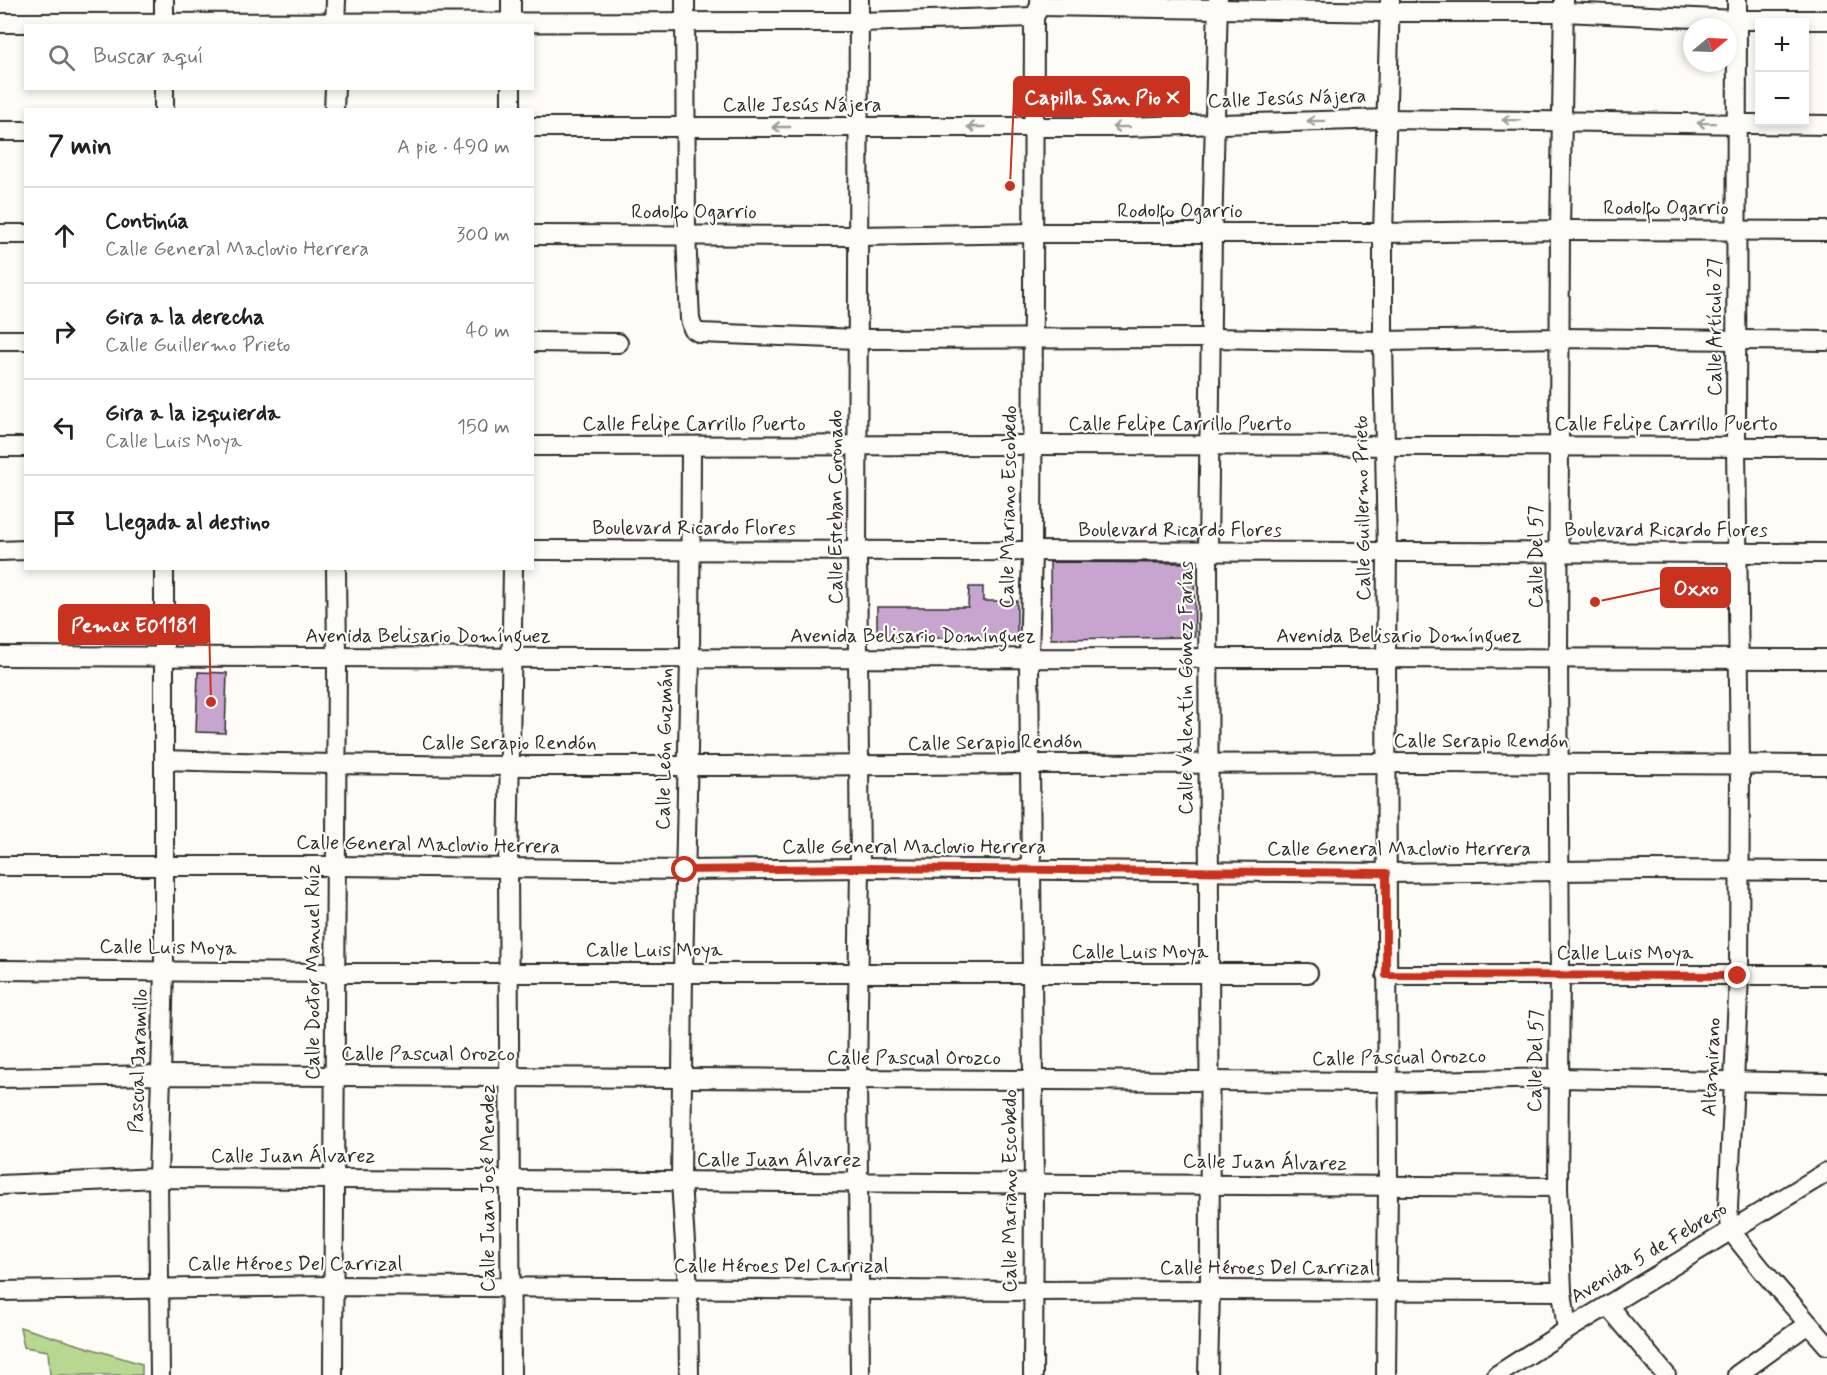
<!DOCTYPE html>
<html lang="es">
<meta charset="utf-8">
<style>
:root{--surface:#fff;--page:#f2f2f2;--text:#202124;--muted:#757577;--line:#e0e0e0}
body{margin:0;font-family:Mynerve,sans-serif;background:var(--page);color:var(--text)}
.controls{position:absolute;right:18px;top:18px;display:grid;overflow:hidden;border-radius:0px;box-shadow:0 3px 9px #0003}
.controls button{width:54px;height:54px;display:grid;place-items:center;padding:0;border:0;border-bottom:2px solid var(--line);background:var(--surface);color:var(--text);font:30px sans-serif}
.compass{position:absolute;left:1683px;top:18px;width:54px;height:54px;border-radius:50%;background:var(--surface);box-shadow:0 3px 9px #0003;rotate:71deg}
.stop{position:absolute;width:18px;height:18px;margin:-14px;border:4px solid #c8321e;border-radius:50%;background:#fff}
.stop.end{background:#c8321e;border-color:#fff;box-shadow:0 2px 6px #0008}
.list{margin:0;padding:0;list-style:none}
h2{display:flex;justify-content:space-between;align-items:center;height:78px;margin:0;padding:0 24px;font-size:26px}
h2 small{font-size:20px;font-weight:400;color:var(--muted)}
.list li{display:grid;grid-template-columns:39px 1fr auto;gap:18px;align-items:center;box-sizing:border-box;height:96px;padding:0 24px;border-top:2px solid var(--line)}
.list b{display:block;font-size:22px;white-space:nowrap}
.list p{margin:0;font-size:20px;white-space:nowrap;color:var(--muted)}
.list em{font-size:20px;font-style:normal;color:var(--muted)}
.icon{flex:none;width:33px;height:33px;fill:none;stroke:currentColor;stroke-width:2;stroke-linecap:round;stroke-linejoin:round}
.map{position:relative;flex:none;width:1827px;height:1375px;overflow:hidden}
.search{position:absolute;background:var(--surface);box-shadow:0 3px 9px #0003;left:24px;top:24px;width:510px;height:66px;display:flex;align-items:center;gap:15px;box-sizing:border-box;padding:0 21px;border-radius:0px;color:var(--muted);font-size:22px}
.panel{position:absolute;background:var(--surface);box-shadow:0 3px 9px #0003;left:24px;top:108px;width:510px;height:462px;border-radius:0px}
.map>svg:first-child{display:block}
</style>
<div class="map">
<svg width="1827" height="1375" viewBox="0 0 1827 1375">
<rect width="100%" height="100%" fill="#fdfcf7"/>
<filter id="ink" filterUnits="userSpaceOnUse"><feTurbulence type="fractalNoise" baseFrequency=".0167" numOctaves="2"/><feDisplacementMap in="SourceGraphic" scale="12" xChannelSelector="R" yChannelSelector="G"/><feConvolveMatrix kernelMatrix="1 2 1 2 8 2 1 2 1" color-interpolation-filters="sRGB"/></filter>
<g filter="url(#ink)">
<!-- green -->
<polygon fill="#b8d790" stroke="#72815e" stroke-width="1.5" points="20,1327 142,1364 142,1375 50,1375 48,1351 24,1347"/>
<!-- building -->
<g fill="#c7a5cf" stroke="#2b2b2b" stroke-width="1.5">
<polygon points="1050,562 1194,563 1195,637 1051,639"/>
<polygon points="969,587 983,587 983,601 1017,601 1017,638 877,638 877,607 968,607"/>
<polygon points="198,672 227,673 225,733 196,732"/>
</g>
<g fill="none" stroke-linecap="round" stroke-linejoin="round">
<!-- minor casing -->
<g stroke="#2b2b2b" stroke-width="22">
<g id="minor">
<polyline points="164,0 164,26"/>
<polyline points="685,0 686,235 690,319 693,329 700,333 858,339 1210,338 1383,341 1561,338 1827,341"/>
<polyline points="859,0 857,551 860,868 857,1080 860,1375"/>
<polyline points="1564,0 1560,230 1558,658 1560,975 1558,1187 1562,1291 1567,1330"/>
<polyline points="1737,0 1736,447 1740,764 1739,976 1728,1208 1730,1230 1762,1270 1827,1345"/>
<polyline points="1040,6 1390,12 1564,12 1737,20 1827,20"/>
<polyline points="0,23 859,22 1034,17"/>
<polyline points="335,26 336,0"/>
<polyline points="511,26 511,0"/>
<polyline points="511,88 511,110"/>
<polyline points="164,110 164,88"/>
<polyline points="334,110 335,88"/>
<polyline points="532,127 1125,127 1388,119 1827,125"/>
<polyline points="0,131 26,131"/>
<polyline points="0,234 26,234"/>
<polyline points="532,235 858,236 1033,233 1383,233 1560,230 1827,231"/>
<polyline points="0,340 26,340"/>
<polyline points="532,342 618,343"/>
<polyline points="532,446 1032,445 1827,447"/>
<polyline points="0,447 26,447"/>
<polyline points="532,550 1827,553"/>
<polyline points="0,551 26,550"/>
<path d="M0,656c609,5 1218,0 1827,3"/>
<path d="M164,760c289,9 579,6 869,4 265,-2 529,-1 794,1"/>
<polyline points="0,866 336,866 685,870 860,868 1386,873 1646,870 1827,871"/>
<polyline points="0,970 335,973 1308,973"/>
<polyline points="1386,975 1827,975"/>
<polyline points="0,1078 161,1075 1387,1082 1558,1078 1827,1083"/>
<polyline points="0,1185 158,1178 334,1179 1558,1187"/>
<polyline points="0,1291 333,1286 1034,1291 1210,1290 1562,1291"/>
<polyline points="1608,1306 1666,1375"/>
<polyline points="160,1375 158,1178 164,971 164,568"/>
<polyline points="333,1375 337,659 336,568"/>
<polyline points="511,1375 508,868 513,568"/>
<polyline points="689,1375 688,1289 681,1182 683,972 690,659 691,447"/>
<polyline points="1033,1375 1034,1185 1029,657 1032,553 1034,17 1040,6 1040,0"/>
<polyline points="1208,1375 1210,1290 1208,551 1212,235 1218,0"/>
<polyline points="1386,1375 1388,1187 1386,659 1387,552 1383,341 1383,233 1390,0"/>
<polyline points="1497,1375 1567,1330 1827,1172"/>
<polyline points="1737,1375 1808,1324"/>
</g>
</g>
<!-- minor -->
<use href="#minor" stroke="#fdfcf7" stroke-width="18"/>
</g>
<!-- one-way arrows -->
<defs><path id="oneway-shaft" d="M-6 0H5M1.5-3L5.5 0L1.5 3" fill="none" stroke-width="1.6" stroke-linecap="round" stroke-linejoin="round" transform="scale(1.5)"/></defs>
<g stroke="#9e9e9b">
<use href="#oneway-shaft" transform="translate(1511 120) rotate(-179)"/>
<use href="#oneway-shaft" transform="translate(1316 121) rotate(179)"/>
<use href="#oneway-shaft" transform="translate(1706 123) rotate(-179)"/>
<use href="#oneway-shaft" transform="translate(781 127) rotate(-180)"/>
<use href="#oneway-shaft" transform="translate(976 127) rotate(180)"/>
<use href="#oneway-shaft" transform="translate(1121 127) rotate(179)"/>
</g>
</g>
<g fill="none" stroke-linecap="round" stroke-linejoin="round" filter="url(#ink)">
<!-- route -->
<polyline stroke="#c8321e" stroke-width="8" points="685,870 860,868 1386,873 1386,975 1738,976"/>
</g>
<g text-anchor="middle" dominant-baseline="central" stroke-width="4.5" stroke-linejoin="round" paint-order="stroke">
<!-- street labels -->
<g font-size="20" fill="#2b2b2b" stroke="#fdfcf7">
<text transform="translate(1287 99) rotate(-2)">Calle Jesús Nájera</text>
<text x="802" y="105">Calle Jesús Nájera</text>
<text x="1666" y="208">Rodolfo Ogarrio</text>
<text x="1180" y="211">Rodolfo Ogarrio</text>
<text x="694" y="212">Rodolfo Ogarrio</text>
<text transform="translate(1715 327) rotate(-90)">Calle Artículo 27</text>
<text x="694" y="424">Calle Felipe Carrillo Puerto</text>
<text x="1180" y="424">Calle Felipe Carrillo Puerto</text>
<text x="1666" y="424">Calle Felipe Carrillo Puerto</text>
<text transform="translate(836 507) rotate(-90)">Calle Esteban Coronado</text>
<text transform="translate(1009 507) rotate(-89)">Calle Mariano Escobedo</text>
<text transform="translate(1363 508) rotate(-91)">Calle Guillermo Prieto</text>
<text x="694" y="528">Boulevard Ricardo Flores</text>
<text x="1180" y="530">Boulevard Ricardo Flores</text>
<text x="1666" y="530">Boulevard Ricardo Flores</text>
<text transform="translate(1536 557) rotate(-90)">Calle Del 57</text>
<text x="428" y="636">Avenida Belisario Domínguez</text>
<text x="913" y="636">Avenida Belisario Domínguez</text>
<text x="1399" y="636">Avenida Belisario Domínguez</text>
<text transform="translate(1186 688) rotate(-90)">Calle Valentín Gómez Farías</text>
<text x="1481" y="741">Calle Serapio Rendón</text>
<text x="509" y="743">Calle Serapio Rendón</text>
<text transform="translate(995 743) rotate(-1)">Calle Serapio Rendón</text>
<text transform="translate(665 749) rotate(-89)">Calle León Guzmán</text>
<text transform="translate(428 845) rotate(1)">Calle General Maclovio Herrera</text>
<text x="914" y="847">Calle General Maclovio Herrera</text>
<text x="1399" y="849">Calle General Maclovio Herrera</text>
<text transform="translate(168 948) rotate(1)">Calle Luis Moya</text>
<text x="654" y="950">Calle Luis Moya</text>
<text x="1140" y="952">Calle Luis Moya</text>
<text x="1625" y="953">Calle Luis Moya</text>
<text transform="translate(313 972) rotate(-90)">Calle Doctor Manuel Ruíz</text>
<text x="428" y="1054">Calle Pascual Orozco</text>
<text x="914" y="1058">Calle Pascual Orozco</text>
<text transform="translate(1399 1058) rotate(-1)">Calle Pascual Orozco</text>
<text transform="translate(139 1061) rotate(-88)">Pascual Jaramillo</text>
<text transform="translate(1536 1061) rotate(-89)">Calle Del 57</text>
<text transform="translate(1712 1067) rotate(-87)">Altamirano</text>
<text x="293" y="1156">Calle Juan Álvarez</text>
<text x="779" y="1160">Calle Juan Álvarez</text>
<text transform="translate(1265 1163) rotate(1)">Calle Juan Álvarez</text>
<text transform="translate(488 1188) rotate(-90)">Calle Juan José Mendez</text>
<text transform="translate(1010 1191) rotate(-90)">Calle Mariano Escobedo</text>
<text transform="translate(1649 1253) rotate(-31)">Avenida 5 de Febrero</text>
<text x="295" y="1264">Calle Héroes Del Carrizal</text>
<text x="781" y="1266">Calle Héroes Del Carrizal</text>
<text x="1267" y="1268">Calle Héroes Del Carrizal</text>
</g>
</g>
<!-- callouts -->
<path fill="none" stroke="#c8321e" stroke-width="2" d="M1010 186L1014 97M1595 602L1661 588M211 702L209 624"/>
<g fill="#c8321e" stroke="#fdfcf7" stroke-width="2">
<circle cx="1010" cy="186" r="6"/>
<circle cx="1595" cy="602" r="6"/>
<circle cx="211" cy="702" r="6"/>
</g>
<g fill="#c8321e" stroke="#c8321e" stroke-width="2">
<rect x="1014" y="77" width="175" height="39" rx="6"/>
<rect x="1661" y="568" width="69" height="39" rx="6"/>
<rect x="59" y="605" width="150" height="39" rx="6"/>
</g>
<g font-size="21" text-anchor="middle" font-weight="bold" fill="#fff">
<text x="1102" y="104">Capilla San Pio X</text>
<text x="1696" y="595">Oxxo</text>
<text x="134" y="632">Pemex E01181</text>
</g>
</svg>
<div class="controls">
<button>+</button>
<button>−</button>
</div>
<svg class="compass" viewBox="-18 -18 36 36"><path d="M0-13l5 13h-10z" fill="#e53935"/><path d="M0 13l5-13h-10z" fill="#757577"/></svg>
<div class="stop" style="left:685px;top:870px"></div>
<div class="stop end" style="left:1738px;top:976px"></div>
<div class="search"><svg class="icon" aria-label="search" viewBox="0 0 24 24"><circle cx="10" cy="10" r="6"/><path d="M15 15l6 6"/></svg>Buscar aquí</div>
<section class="panel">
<h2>7 min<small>A pie · 490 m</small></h2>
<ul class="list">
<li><svg class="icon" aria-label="ahead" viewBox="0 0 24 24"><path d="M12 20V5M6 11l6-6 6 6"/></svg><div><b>Continúa</b><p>Calle General Maclovio Herrera</p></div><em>300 m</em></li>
<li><svg class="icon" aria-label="right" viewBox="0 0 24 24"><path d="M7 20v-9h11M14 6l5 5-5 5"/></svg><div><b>Gira a la derecha</b><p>Calle Guillermo Prieto</p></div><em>40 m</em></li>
<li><svg class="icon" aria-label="left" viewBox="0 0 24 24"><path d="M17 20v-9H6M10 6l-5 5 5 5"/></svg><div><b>Gira a la izquierda</b><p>Calle Luis Moya</p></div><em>150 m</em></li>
<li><svg class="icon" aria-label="arrive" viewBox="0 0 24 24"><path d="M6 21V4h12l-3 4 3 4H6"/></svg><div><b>Llegada al destino</b></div></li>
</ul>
</section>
</div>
